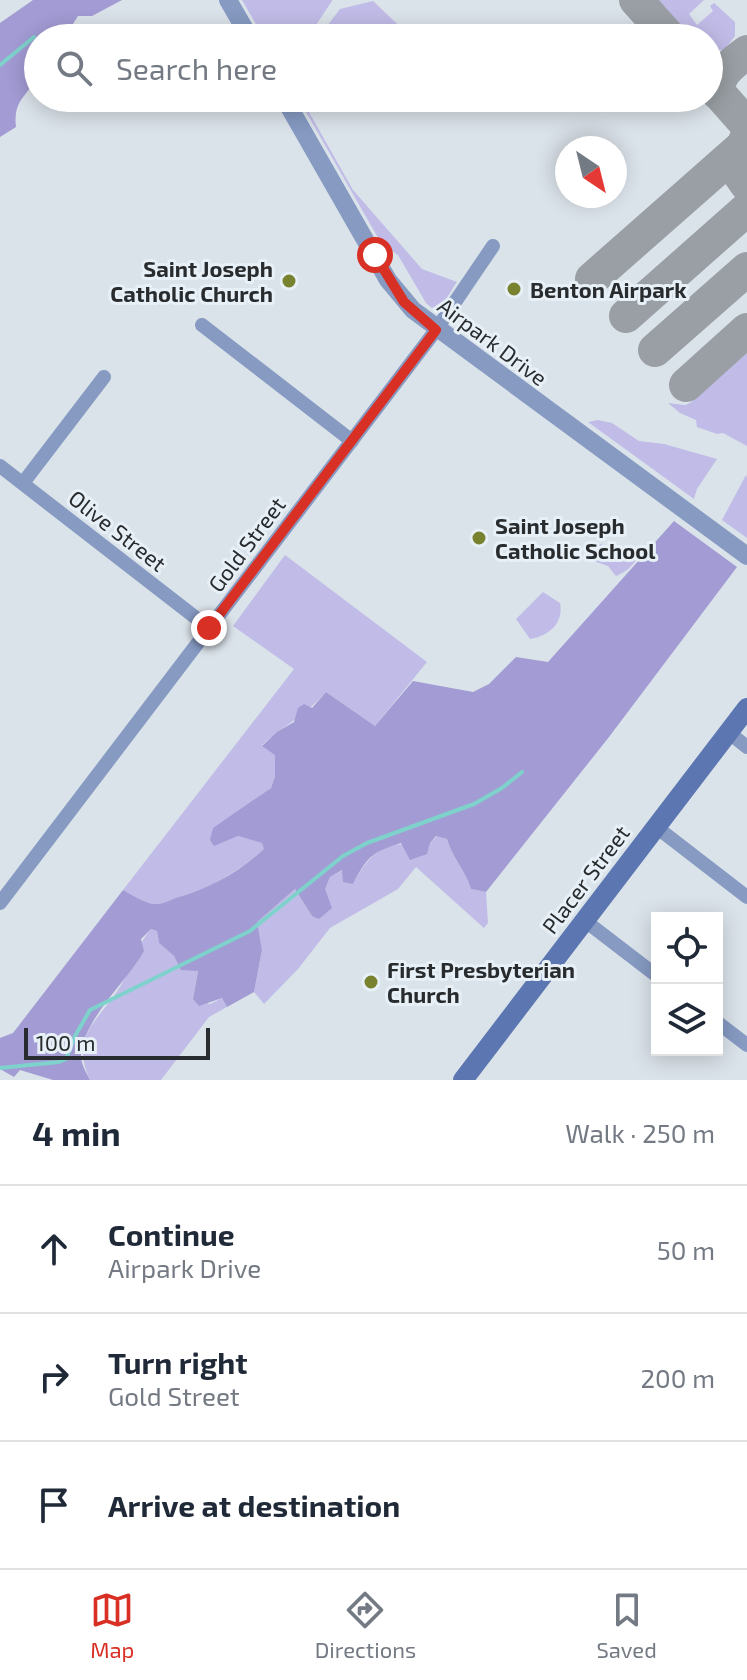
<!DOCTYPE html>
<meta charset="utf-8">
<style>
:root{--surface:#fff;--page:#f2f2f3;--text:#1f2937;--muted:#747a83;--line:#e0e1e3;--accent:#d93025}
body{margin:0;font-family:"Exo 2",sans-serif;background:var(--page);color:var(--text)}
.controls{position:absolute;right:24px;bottom:24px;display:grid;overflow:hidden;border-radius:0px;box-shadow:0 4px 20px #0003}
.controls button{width:72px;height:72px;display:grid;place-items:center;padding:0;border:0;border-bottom:2px solid var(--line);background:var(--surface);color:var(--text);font:40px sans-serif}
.compass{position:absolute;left:555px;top:136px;width:72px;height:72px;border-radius:50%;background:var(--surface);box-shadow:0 4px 20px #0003;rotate:145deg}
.scale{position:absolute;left:24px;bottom:20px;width:186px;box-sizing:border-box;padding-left:8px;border:4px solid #292c2e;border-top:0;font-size:22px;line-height:28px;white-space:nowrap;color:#292c2e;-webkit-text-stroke:6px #e8f0f7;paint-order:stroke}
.stop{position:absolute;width:24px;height:24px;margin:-18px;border:6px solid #d93025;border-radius:50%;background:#fff}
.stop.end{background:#d93025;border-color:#fff;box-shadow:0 2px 8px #0008}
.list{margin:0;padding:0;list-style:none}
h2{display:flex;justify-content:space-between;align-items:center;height:104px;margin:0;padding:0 32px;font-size:34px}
h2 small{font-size:26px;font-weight:400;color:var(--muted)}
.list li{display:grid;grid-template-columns:52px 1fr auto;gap:24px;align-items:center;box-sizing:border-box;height:128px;padding:0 32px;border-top:2px solid var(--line)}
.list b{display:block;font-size:30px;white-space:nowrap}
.list p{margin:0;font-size:26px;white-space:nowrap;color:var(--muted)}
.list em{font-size:26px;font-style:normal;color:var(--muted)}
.icon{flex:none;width:44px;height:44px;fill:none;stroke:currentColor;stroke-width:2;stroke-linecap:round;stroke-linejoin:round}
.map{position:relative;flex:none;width:747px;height:1080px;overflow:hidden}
.search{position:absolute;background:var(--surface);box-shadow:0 4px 20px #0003;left:24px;right:24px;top:24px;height:88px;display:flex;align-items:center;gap:20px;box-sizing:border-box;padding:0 28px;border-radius:44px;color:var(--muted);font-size:30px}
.sheet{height:488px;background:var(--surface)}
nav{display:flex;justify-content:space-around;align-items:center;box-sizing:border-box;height:112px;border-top:2px solid var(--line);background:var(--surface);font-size:22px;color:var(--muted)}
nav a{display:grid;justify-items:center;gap:4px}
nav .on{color:var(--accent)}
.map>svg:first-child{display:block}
</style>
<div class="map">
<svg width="747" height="1080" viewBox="0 0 747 1080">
<rect width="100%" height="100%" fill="#dbe3ea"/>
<!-- green -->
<g fill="#c0bce7">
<polygon points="242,0 332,0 332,1 308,37 282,33 264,38"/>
<polygon points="653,0 704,0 689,14 697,25 713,11 710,6 714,3 735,22 735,36 724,50 709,51 709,38 686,38"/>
<polygon points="373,1 412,38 361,38 358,34 353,38 318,38 340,9"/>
<path d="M298,98h3l52,92 69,79 35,13c-7,9 -11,23 -25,26l-6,-5 -28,-48 -10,-7 -3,2z"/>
<polygon points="747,353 747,446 723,433 717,434 697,427 696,420 680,413 668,403 685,405 690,403"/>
<polygon points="598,420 612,423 639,441 664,444 717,459 697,489 694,499 588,422"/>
<polygon points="746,475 747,478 747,538 722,520"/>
<path d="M600,544c13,6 27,2 39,7 -2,12 -12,21 -23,25l-8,-10 -20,-7 3,-10z"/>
<path d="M285,555l142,107 -52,64 -49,-34c-19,22 -43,34 -64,53l13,9v22l-4,12 -14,10 -43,47 24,-9 25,7 2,6c-23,20 -76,54 -107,55 -12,1 -25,-9 -35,-14l171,-221 -61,-43z"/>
<path d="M543,592l17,11c4,20 -11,33 -30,36l-14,-20z"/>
<path d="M437,836l10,3c5,20 18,30 24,50l15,3 2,31 -4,5 -68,-61 -18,22 -68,39 -32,41 -34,35 -10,-12 8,-42 -6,-28 39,-33 17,27 18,-39 13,-7 10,14c21,-39 34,-41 77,-41z"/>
<path d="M151,929l6,2 2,12 15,13 7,13 17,1 -5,29 17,5 12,-6 5,9 -18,10 -48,63h-71c-21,-47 10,-59 31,-95 12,-19 15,-39 30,-56z"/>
</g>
<!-- forest -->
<g fill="#a29bd4">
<path d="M33,0h89l-30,16h-14l-14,22h-26c0,11 3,29 -1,38 -10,22 -24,23 -21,51l-16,10v-114z"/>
<path d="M674,521l63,46 -128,170 -123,155 -15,-3c-6,-20 -19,-31 -24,-50l-11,-3 -6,7 -3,11 -17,6 -9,-17c-29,9 -34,14 -48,41l-10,-2 -1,-12 -12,7 -5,12 7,19 -13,11 -7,-3 -17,-27 -38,33 5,28 -8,42 -27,15 -5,-9 -23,8 -6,-7 5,-28 -17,-1 -7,-14 -15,-13 -2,-12 -6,-2 -10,10 3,12c-18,32 -61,68 -63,105 0,8 5,16 9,24h-37l-33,-10 -6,7 -14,-8v-31l13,-5 110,-143c10,5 23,15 35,14 5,0 13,-4 18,-6 33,-9 63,-26 88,-49l-2,-6 -24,-7 -24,10 -4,-6 3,-12 58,-40 4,-12v-21l-13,-9 15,-14 17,-10 4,-14 6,-4 8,4 14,-16 49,34 38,-45 60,11 16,-8 27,-27 32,5z"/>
</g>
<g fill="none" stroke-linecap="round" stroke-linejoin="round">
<!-- stream -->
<g stroke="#7fd2cc" stroke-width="4">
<polyline points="0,65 34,37"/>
<polyline points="0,1068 59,1062 66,1059 75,1036 90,1010 250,931 343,856 367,843 474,804 502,788 522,772"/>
</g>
<!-- taxiway -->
<g stroke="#999fa4" stroke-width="34">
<polyline points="636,0 670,38"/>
<polyline points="709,82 747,125"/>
<path d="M718,93c-2,-19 15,-30 29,-41"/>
<polyline points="738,151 735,168 747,185"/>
<polyline points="592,279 743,146 747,137"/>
<polyline points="626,316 747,209"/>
<polyline points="655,350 747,269"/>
<polyline points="686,385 747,330"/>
</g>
<!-- minor -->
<g stroke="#869ac2" stroke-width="14">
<polyline points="202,325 352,441"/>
<polyline points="0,466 209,628"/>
<polyline points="23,483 104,377"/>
<polyline points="728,732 747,747"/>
<polyline points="655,826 747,897"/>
<polyline points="0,903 436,330 493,246"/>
<polyline points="584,920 657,976"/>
<polyline points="717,1022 747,1045"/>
</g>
<!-- tertiary -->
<g stroke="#869ac2" stroke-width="18">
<polyline points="228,0 250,38"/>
<polyline points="284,98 388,280 413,310 747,556"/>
</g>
<!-- secondary -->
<polyline stroke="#5b76b0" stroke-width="20" points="463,1080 747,708"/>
</g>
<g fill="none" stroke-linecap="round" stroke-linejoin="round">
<!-- route -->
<polyline stroke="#d93025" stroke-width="10" points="209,628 436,330 404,302 375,255"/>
</g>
<!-- markers -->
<g fill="#78822f" stroke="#e8f0f7" stroke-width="3">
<circle cx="289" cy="281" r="8"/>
<circle cx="514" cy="289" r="8"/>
<circle cx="479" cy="538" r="8"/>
<circle cx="371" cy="982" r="8"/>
</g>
<g text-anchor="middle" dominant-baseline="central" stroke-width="6" stroke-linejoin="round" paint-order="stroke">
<!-- poi labels -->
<g font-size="22" font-weight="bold" fill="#292c2e" stroke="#e8f0f7" text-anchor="start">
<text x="273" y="268" text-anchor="end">Saint Joseph<tspan x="273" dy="25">Catholic Church</tspan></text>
<text x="530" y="289">Benton Airpark</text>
<text x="495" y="525">Saint Joseph<tspan x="495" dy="25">Catholic School</tspan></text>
<text x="387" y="969">First Presbyterian<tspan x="387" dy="25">Church</tspan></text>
</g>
<!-- street labels -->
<g font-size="22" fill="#292c2e" stroke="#e8f0f7">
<text transform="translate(493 341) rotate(37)">Airpark Drive</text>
<text transform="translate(118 530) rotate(38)">Olive Street</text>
<text transform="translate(246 544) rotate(-53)">Gold Street</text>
<text transform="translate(585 879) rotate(-53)">Placer Street</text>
</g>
</g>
</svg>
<div class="controls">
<button><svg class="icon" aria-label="locate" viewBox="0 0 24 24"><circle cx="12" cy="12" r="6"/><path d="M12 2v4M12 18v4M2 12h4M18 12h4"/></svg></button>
<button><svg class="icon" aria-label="layers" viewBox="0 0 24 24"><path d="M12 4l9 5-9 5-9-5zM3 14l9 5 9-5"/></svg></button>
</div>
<svg class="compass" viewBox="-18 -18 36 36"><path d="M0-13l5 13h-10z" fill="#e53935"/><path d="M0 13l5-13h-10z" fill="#747a83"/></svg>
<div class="scale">100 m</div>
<div class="stop" style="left:375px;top:255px"></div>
<div class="stop end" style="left:209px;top:628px"></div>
<div class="search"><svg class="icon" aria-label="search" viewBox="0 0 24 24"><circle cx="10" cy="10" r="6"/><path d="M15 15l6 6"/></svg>Search here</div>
</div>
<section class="sheet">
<h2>4 min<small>Walk · 250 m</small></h2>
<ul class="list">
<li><svg class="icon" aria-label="ahead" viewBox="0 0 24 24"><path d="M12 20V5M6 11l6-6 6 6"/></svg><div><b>Continue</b><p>Airpark Drive</p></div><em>50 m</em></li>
<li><svg class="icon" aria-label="right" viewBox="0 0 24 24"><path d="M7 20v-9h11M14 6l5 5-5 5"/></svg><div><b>Turn right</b><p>Gold Street</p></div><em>200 m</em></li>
<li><svg class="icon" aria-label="arrive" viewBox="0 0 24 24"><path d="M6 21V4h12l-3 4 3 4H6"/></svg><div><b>Arrive at destination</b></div></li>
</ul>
</section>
<nav>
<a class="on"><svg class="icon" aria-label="map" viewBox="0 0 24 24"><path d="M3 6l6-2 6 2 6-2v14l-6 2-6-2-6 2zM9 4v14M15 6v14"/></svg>Map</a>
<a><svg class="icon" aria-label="directions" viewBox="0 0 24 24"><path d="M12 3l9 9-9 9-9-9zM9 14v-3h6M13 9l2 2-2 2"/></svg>Directions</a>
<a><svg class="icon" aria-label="saved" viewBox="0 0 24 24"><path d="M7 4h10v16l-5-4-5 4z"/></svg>Saved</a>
</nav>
